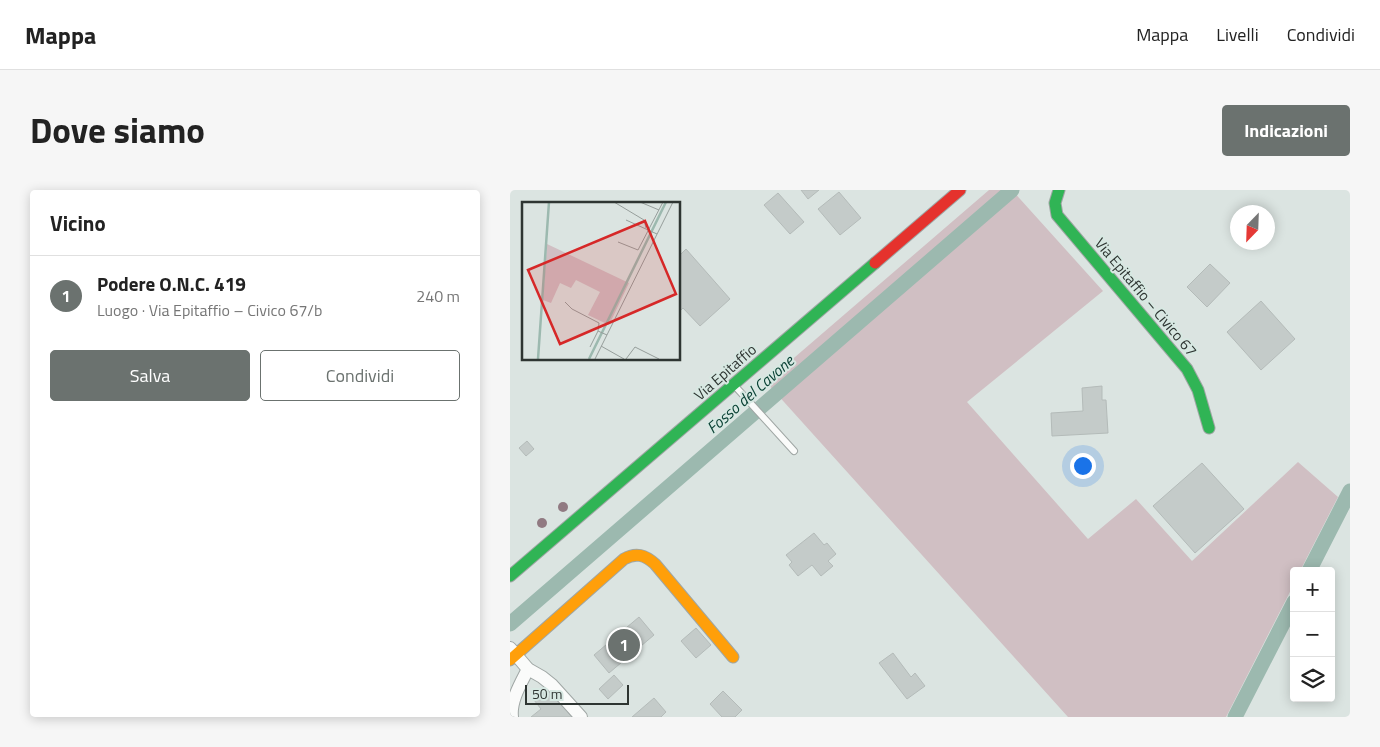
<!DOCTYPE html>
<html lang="it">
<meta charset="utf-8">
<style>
:root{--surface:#fff;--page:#f6f6f6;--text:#222;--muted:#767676;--line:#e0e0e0;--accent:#6b726f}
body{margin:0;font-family:"Titillium Web",sans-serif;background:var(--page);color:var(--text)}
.controls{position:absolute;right:15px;bottom:15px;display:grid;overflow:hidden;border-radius:5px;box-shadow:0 2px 12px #0003}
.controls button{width:45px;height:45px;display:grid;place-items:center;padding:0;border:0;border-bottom:1px solid var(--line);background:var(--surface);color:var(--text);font:25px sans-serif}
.compass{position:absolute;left:720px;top:15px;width:45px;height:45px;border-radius:50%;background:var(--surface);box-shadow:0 2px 12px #0003;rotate:203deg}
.scale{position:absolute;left:15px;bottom:12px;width:104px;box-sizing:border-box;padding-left:5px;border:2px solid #2e3532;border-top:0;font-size:14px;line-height:18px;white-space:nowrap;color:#2e3532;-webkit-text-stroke:4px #d7e8e2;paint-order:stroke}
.you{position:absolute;left:572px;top:275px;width:18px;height:18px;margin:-12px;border:4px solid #fff;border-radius:50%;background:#1a73e8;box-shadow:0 0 0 8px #1a73e833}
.badge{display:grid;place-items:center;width:32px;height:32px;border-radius:50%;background:var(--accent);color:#fff;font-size:16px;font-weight:700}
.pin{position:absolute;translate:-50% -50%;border:2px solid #fff;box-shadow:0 1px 5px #0006}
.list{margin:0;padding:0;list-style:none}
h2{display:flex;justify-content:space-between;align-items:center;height:65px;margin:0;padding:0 20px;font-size:21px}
h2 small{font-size:16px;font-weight:400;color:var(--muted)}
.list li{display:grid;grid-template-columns:32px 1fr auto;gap:15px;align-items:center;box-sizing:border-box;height:80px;padding:0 20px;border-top:1px solid var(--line)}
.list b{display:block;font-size:19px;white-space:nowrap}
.list p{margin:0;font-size:16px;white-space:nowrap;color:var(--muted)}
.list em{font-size:16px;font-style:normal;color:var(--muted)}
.actions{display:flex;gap:10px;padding:15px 20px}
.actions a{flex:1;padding:11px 0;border:1px solid var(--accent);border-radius:5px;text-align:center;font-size:18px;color:var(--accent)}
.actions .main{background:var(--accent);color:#fff}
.icon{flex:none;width:28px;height:28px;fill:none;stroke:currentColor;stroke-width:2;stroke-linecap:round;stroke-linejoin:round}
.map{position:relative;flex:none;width:840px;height:527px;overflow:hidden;border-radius:5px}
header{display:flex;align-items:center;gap:30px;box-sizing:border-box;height:70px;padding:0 25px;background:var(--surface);border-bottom:1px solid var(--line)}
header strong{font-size:24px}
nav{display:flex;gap:28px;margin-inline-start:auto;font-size:18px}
.intro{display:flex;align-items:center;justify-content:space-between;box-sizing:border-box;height:120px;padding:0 30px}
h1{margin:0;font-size:35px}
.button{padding:12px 22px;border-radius:5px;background:var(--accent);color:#fff;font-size:18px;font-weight:700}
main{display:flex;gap:30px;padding:0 30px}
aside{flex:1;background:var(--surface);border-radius:5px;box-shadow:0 2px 12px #0003}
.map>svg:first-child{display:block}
</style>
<header>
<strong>Mappa</strong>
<nav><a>Mappa</a><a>Livelli</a><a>Condividi</a></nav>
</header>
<div class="intro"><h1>Dove siamo</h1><a class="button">Indicazioni</a></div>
<main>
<aside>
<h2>Vicino<small></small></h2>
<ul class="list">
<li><span class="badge">1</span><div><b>Podere O.N.C. 419</b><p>Luogo · Via Epitaffio – Civico 67/b</p></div><em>240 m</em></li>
</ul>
<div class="actions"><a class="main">Salva</a><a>Condividi</a></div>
</aside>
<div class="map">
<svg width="840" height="527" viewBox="0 0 840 527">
<rect width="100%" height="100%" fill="#dbe4e1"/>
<!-- forest -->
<polygon fill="#d0bfc3" points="479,0 502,0 593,101 457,212 578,349 626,309 682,371 788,272 828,307 790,381 784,381 784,394 716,527 558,527 256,192"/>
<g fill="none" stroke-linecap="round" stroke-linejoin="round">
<!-- canal -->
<g stroke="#9cb9af" stroke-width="15">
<polyline points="799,381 840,301"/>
<polyline points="0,434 502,0"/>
<polyline points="725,527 784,412"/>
</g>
</g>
<!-- building -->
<g fill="#c4cbc9" stroke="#b4bbb9">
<polygon points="291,0 309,0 298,9"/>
<polygon points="329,2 351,28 330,45 308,19"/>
<polygon points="268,3 294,32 280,44 254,15"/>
<polygon points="176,59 220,109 190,136 173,118 169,122 169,66"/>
<polygon points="700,74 720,93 697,117 677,97"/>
<polygon points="751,111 785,149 751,180 717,142"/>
<polygon points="592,196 592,210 596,210 598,243 542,246 541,223 573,221 572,198"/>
<polygon points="17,251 24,259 16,266 9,258"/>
<polygon points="692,273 734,319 685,363 643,316"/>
<polygon points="304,343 314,355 317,353 326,364 318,371 323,376 311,386 302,375 288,386 279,375 282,372 276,365"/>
<polygon points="129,427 144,445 99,483 84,465"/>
<polygon points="186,438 201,455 186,468 171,451"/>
<polygon points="383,463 401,487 405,483 415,496 397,509 369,473"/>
<polygon points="104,485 113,495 98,509 89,499"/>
<polygon points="39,498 62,527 21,527 31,519 24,510"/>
<polygon points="213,501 232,520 225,527 212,527 200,514"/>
<polygon points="144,508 156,522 151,527 122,527"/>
</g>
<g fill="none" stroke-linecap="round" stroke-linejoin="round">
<!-- lane casing -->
<g stroke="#9fa6a4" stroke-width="8">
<polyline id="lane" points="224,195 284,261"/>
</g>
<!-- street casing -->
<g stroke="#9fa6a4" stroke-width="14">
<g id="street">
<polyline points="0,458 18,479 32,487 42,495 71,527"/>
<path d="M2,527c-2,-16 9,-34 16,-48"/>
</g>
</g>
<!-- fast casing -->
<g stroke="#9fa6a4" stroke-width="13">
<g id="fast">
<polyline points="549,0 545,13 547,25 677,179 688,200 699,238"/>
<polyline points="0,386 365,73"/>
</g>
</g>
<!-- slow casing -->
<g stroke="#9fa6a4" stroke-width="13">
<path id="slow" d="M0,470l114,-101c12,-7 21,-4 31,5l78,93"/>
</g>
<!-- jam casing -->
<g stroke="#9fa6a4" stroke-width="13">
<polyline id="jam" points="365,73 450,0"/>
</g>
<!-- lane -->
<use href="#lane" stroke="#fafbfa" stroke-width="6"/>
<!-- street -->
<use href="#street" stroke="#fafbfa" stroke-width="12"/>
<!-- fast -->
<use href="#fast" stroke="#30b455" stroke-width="11"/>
<!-- slow -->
<use href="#slow" stroke="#ff9f0a" stroke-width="11"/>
<!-- jam -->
<use href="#jam" stroke="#e5322d" stroke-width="11"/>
</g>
<!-- trees -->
<g fill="#917a82">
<circle cx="53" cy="317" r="5"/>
<circle cx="32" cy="333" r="5"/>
</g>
<g text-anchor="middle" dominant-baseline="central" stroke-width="4" stroke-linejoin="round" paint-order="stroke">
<!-- street labels -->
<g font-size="15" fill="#2e3532" stroke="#d7e8e2">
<text transform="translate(636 107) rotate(50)">Via Epitaffio – Civico 67</text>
<text transform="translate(215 182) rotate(-41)">Via Epitaffio</text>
</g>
<!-- water labels -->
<g font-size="16" font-style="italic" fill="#094134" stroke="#d7e8e2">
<text transform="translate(240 204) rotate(-41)">Fosso del Cavone</text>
</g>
</g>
<!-- overview -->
<g transform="translate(12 12)">
<rect width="158" height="158" fill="#dbe4e1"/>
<path d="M25,42l82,39 -20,42 -21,-10 12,-23 -24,-12 -5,8 -11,-5 -9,20 -8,-3z" fill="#d0bfc3"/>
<path fill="none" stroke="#9cb9af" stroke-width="2.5" d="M16,157l11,-157M67,157l77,-157"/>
<path fill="none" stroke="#969e9b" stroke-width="1" d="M92,0l30,18 2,8M118,0l19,8M104,18l31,14M96,40l20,8 25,-48M43,100l7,7 27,14 -1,8 9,4M79,144l23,13M68,145l8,-16M73,157l78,-157M104,157l9,-12 24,12"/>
<path fill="#d62828" fill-opacity="0.15" stroke="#d62828" stroke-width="2.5" d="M123,19l31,73 -116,50 -32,-74z"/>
<rect width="158" height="158" fill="none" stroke="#2e3532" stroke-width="2.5"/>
</g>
</svg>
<div class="controls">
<button>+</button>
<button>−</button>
<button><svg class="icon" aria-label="layers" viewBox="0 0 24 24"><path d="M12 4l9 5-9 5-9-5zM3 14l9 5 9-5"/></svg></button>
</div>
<svg class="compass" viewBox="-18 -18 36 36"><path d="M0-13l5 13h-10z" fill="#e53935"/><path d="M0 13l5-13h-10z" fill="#767676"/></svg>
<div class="scale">50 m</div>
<div class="you"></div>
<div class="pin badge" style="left:114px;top:455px">1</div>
</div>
</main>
